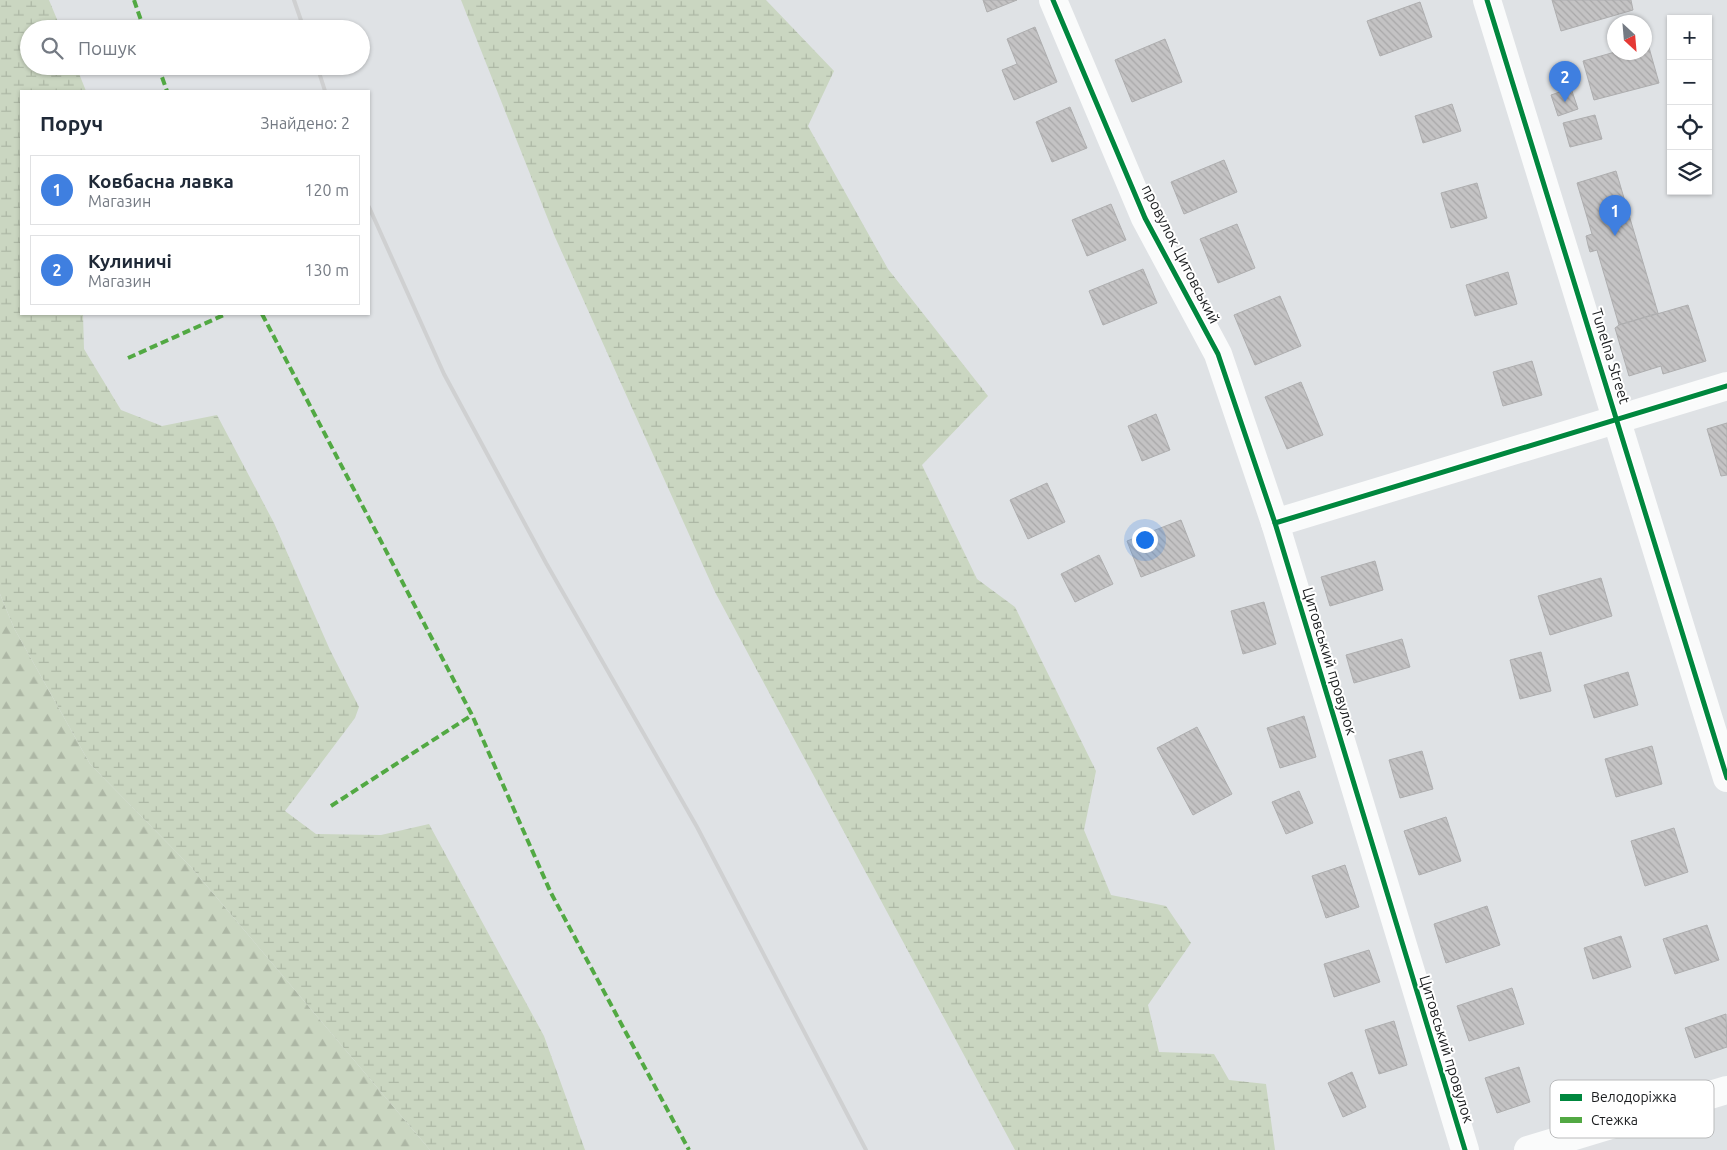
<!DOCTYPE html>
<html lang="uk">
<meta charset="utf-8">
<style>
:root{--surface:#fff;--page:#f6f6f7;--text:#1f2937;--muted:#747a83;--line:#e0e1e3;--accent:#5f6164}
body{margin:0;font-family:Ubuntu,sans-serif;background:var(--page);color:var(--text)}
.controls{position:absolute;right:15px;top:15px;display:grid;overflow:hidden;border-radius:0px;box-shadow:0 1px 4px #0004}
.controls button{width:45px;height:45px;display:grid;place-items:center;padding:0;border:0;border-bottom:1px solid var(--line);background:var(--surface);color:var(--text);font:25px sans-serif}
.compass{position:absolute;left:1607px;top:15px;width:45px;height:45px;border-radius:50%;background:var(--surface);box-shadow:0 1px 4px #0004;rotate:154deg}
.you{position:absolute;left:1144px;top:539px;width:18px;height:18px;margin:-12px;border:4px solid #fff;border-radius:50%;background:#1a73e8;box-shadow:0 0 0 8px #1a73e833}
.badge{display:grid;place-items:center;width:32px;height:32px;border-radius:50%;background:var(--accent);color:#fff;font-size:16px;font-weight:700}
.pin{position:absolute;translate:-50% -41px;filter:drop-shadow(0 1px 2px #0008)}
.pin::after{content:'';position:absolute;top:26px;width:18px;height:15px;background:inherit;clip-path:polygon(0 0,100% 0,50% 100%)}
.list{margin:0;padding:0;list-style:none}
h2{display:flex;justify-content:space-between;align-items:center;height:65px;margin:0;padding:0 20px;font-size:21px}
h2 small{font-size:16px;font-weight:400;color:var(--muted)}
.list li{display:grid;grid-template-columns:32px 1fr auto;gap:15px;align-items:center;box-sizing:border-box;height:70px;margin:0 10px 10px;padding:0 10px;border:1px solid var(--line);border-radius:0px}
.list b{display:block;font-size:19px;white-space:nowrap}
.list p{margin:0;font-size:16px;white-space:nowrap;color:var(--muted)}
.list em{font-size:16px;font-style:normal;color:var(--muted)}
.icon{flex:none;width:28px;height:28px;fill:none;stroke:currentColor;stroke-width:2;stroke-linecap:round;stroke-linejoin:round}
.map{position:relative;flex:none;width:1727px;height:1150px;overflow:hidden}
.search{position:absolute;background:var(--surface);box-shadow:0 1px 4px #0004;left:20px;top:20px;width:350px;height:55px;display:flex;align-items:center;gap:12px;box-sizing:border-box;padding:0 18px;border-radius:28px;color:var(--muted);font-size:19px}
.panel{position:absolute;background:var(--surface);box-shadow:0 1px 4px #0004;left:20px;top:90px;width:350px;height:225px;border-radius:0px}
.map>svg:first-child{display:block}
</style>
<div class="map">
<svg width="1727" height="1150" viewBox="0 0 1727 1150">
<defs>
<pattern id="forest-firs" width="22" height="20" patternUnits="userSpaceOnUse" patternTransform="scale(1.25)"><rect width="22" height="20" fill="#cad6c1"/><path d="M5 1l3.5 6h-7zM16 11l3.5 6h-7z" fill="#adb7a5"/></pattern>
<pattern id="wetland-marsh" width="20" height="14" patternUnits="userSpaceOnUse" patternTransform="scale(1.25)"><rect width="20" height="14" fill="#cad6c1"/><path d="M1 5h8M5 5V1M11 12h8M15 12V8" fill="none" stroke="#adb7a5"/></pattern>
<pattern id="building-back-hatch" width="6" height="6" patternUnits="userSpaceOnUse" patternTransform="scale(1.25)"><rect width="6" height="6" fill="#c4c3c4"/><path d="M-1 5l2 2M0 0l6 6M5-1l2 2" fill="none" stroke="#a8a7a8"/></pattern>
</defs>
<rect width="100%" height="100%" fill="#dfe2e5"/>
<!-- forest -->
<polygon fill="url(#forest-firs)" points="0,594 14,628 90,764 190,866 430,1150 0,1150"/>
<!-- wetland -->
<g fill="url(#wetland-marsh)">
<polygon points="0,0 49,0 61,29 29,29 29,66 76,66 86,91 21,91 21,314 83,314 84,349 121,410 162,426 217,415 274,523 330,650 359,707 355,718 285,811 316,834 381,835 429,824 544,1036 585,1150 430,1150 190,866 90,764 14,628 0,594"/>
<polygon points="461,0 766,0 834,71 808,126 888,269 988,396 922,465 977,579 1015,607 1096,771 1084,830 1111,895 1166,906 1191,943 1148,1005 1159,1052 1214,1054 1229,1080 1266,1084 1275,1150 1015,1150 715,592 555,237"/>
</g>
<!-- building -->
<g fill="url(#building-back-hatch)" stroke="#aeaeaf">
<polygon points="983,0 1017,0 987,12"/>
<polygon points="1552,0 1631,0 1633,10 1561,31"/>
<polygon points="1420,2 1432,37 1380,56 1367,21"/>
<polygon points="1035,27 1057,82 1014,100 1002,70 1017,64 1007,39"/>
<polygon points="1165,39 1182,82 1132,102 1115,60"/>
<polygon points="1648,44 1659,83 1594,100 1583,61 1615,52 1644,52 1644,45"/>
<polygon points="1571,88 1578,109 1558,116 1551,95"/>
<polygon points="1452,104 1461,131 1423,143 1415,116"/>
<polygon points="1070,107 1087,148 1052,162 1036,122"/>
<polygon points="1595,115 1602,139 1570,147 1563,123"/>
<polygon points="1224,160 1237,192 1184,214 1171,182"/>
<polygon points="1616,171 1658,313 1619,325 1597,250 1590,252 1588,245 1586,236 1592,234 1577,183"/>
<polygon points="1477,183 1487,218 1451,228 1441,193"/>
<polygon points="1111,204 1126,240 1087,256 1072,220"/>
<polygon points="1237,224 1255,268 1218,283 1200,239"/>
<polygon points="1143,269 1157,303 1103,325 1089,291"/>
<polygon points="1508,272 1517,304 1475,316 1466,285"/>
<polygon points="1280,296 1301,346 1255,365 1234,315"/>
<polygon points="1688,305 1706,361 1663,374 1661,366 1629,376 1615,328 1619,325"/>
<polygon points="1532,361 1542,395 1503,406 1493,372"/>
<polygon points="1301,382 1323,435 1287,449 1265,397"/>
<polygon points="1156,414 1170,450 1142,461 1128,426"/>
<polygon points="1727,423 1727,475 1721,476 1707,429"/>
<polygon points="1047,483 1065,522 1028,539 1010,500"/>
<polygon points="1181,520 1195,556 1141,577 1127,541"/>
<polygon points="1099,555 1113,584 1075,602 1061,574"/>
<polygon points="1375,561 1383,590 1330,606 1321,577"/>
<polygon points="1601,578 1612,616 1550,635 1538,596"/>
<polygon points="1264,602 1276,644 1243,654 1231,611"/>
<polygon points="1402,639 1410,667 1354,683 1346,655"/>
<polygon points="1541,652 1551,691 1520,699 1510,660"/>
<polygon points="1628,672 1638,705 1594,718 1584,685"/>
<polygon points="1304,716 1316,757 1280,768 1267,728"/>
<polygon points="1197,727 1232,794 1193,815 1157,748"/>
<polygon points="1652,746 1662,784 1616,797 1605,759"/>
<polygon points="1422,751 1433,789 1400,798 1389,760"/>
<polygon points="1299,791 1313,823 1286,834 1272,802"/>
<polygon points="1446,817 1461,861 1419,875 1404,831"/>
<polygon points="1674,828 1688,872 1645,886 1631,841"/>
<polygon points="1345,865 1359,907 1326,918 1312,876"/>
<polygon points="1487,906 1500,945 1446,963 1434,924"/>
<polygon points="1707,925 1719,960 1675,974 1663,939"/>
<polygon points="1621,936 1631,967 1593,979 1584,948"/>
<polygon points="1369,950 1380,982 1334,997 1324,964"/>
<polygon points="1512,988 1524,1024 1469,1041 1457,1006"/>
<polygon points="1726,1014 1727,1047 1695,1058 1685,1028"/>
<polygon points="1394,1021 1407,1065 1379,1074 1365,1030"/>
<polygon points="1519,1067 1530,1102 1497,1113 1485,1078"/>
<polygon points="1352,1072 1366,1107 1343,1117 1328,1083"/>
</g>
<g fill="none" stroke-linecap="round" stroke-linejoin="round">
<!-- minor -->
<g stroke="#fafbfb" stroke-width="28">
<polyline points="1053,0 1145,218 1218,354 1275,523 1465,1150"/>
<polyline points="1487,0 1727,778"/>
<polyline points="1275,523 1727,386"/>
<polyline points="1528,1150 1727,1090"/>
</g>
<!-- rail -->
<g stroke="#cfd0d1" stroke-width="4">
<polyline points="294,0 304,29"/>
<polyline points="317,66 325,91"/>
<polyline points="369,207 444,374 546,563 697,827 866,1150"/>
</g>
<!-- quiet -->
<g stroke="#52a943" stroke-width="4" stroke-dasharray="8 4" stroke-linecap="butt">
<polyline points="134,0 144,29"/>
<polyline points="158,66 167,91"/>
<polyline points="262,314 472,715 551,893 689,1150"/>
<polyline points="128,358 226,314"/>
<polyline points="331,806 472,715"/>
</g>
<!-- cycleway casing -->
<g stroke="#fff" stroke-width="8">
<g id="cycleway">
<polyline points="1053,0 1145,218 1218,354 1275,523 1465,1150"/>
<polyline points="1487,0 1727,778"/>
<polyline points="1275,523 1727,386"/>
</g>
</g>
<!-- cycleway -->
<use href="#cycleway" stroke="#00873e" stroke-width="5"/>
</g>
<g text-anchor="middle" dominant-baseline="central" stroke-width="4" stroke-linejoin="round" paint-order="stroke">
<!-- street labels -->
<g font-size="15" fill="#1a1c1e" stroke="#fff">
<text transform="translate(1181 254) rotate(63)">провулок Цитовський</text>
<text transform="translate(1611 356) rotate(73)">Tunelna Street</text>
<text transform="translate(1330 661) rotate(73)">Цитовський провулок</text>
<text transform="translate(1447 1049) rotate(73)">Цитовський провулок</text>
</g>
</g>
<!-- legend -->
<rect x="1550" y="1080" width="164" height="58" rx="8" fill="#fff" stroke="#babbbc" stroke-width="1"/>
<rect x="1560" y="1094" width="22" height="7" fill="#00873e"/>
<rect x="1560" y="1117" width="22" height="6" fill="#52a943"/>
<g font-size="14" fill="#1a1c1e">
<text x="1591" y="1102">Велодоріжка</text>
<text x="1591" y="1125">Стежка</text>
</g>
</svg>
<div class="controls">
<button>+</button>
<button>−</button>
<button><svg class="icon" aria-label="locate" viewBox="0 0 24 24"><circle cx="12" cy="12" r="6"/><path d="M12 2v4M12 18v4M2 12h4M18 12h4"/></svg></button>
<button><svg class="icon" aria-label="layers" viewBox="0 0 24 24"><path d="M12 4l9 5-9 5-9-5zM3 14l9 5 9-5"/></svg></button>
</div>
<svg class="compass" viewBox="-18 -18 36 36"><path d="M0-13l5 13h-10z" fill="#e53935"/><path d="M0 13l5-13h-10z" fill="#747a83"/></svg>
<div class="you"></div>
<div class="pin badge" style="left:1615px;top:236px;background:#3f7fe0">1</div>
<div class="pin badge" style="left:1565px;top:102px;background:#3f7fe0">2</div>
<div class="search"><svg class="icon" aria-label="search" viewBox="0 0 24 24"><circle cx="10" cy="10" r="6"/><path d="M15 15l6 6"/></svg>Пошук</div>
<section class="panel">
<h2>Поруч<small>Знайдено: 2</small></h2>
<ul class="list">
<li><span class="badge" style="background:#3f7fe0">1</span><div><b>Ковбасна лавка</b><p>Магазин</p></div><em>120 m</em></li>
<li><span class="badge" style="background:#3f7fe0">2</span><div><b>Кулиничі</b><p>Магазин</p></div><em>130 m</em></li>
</ul>
</section>
</div>
